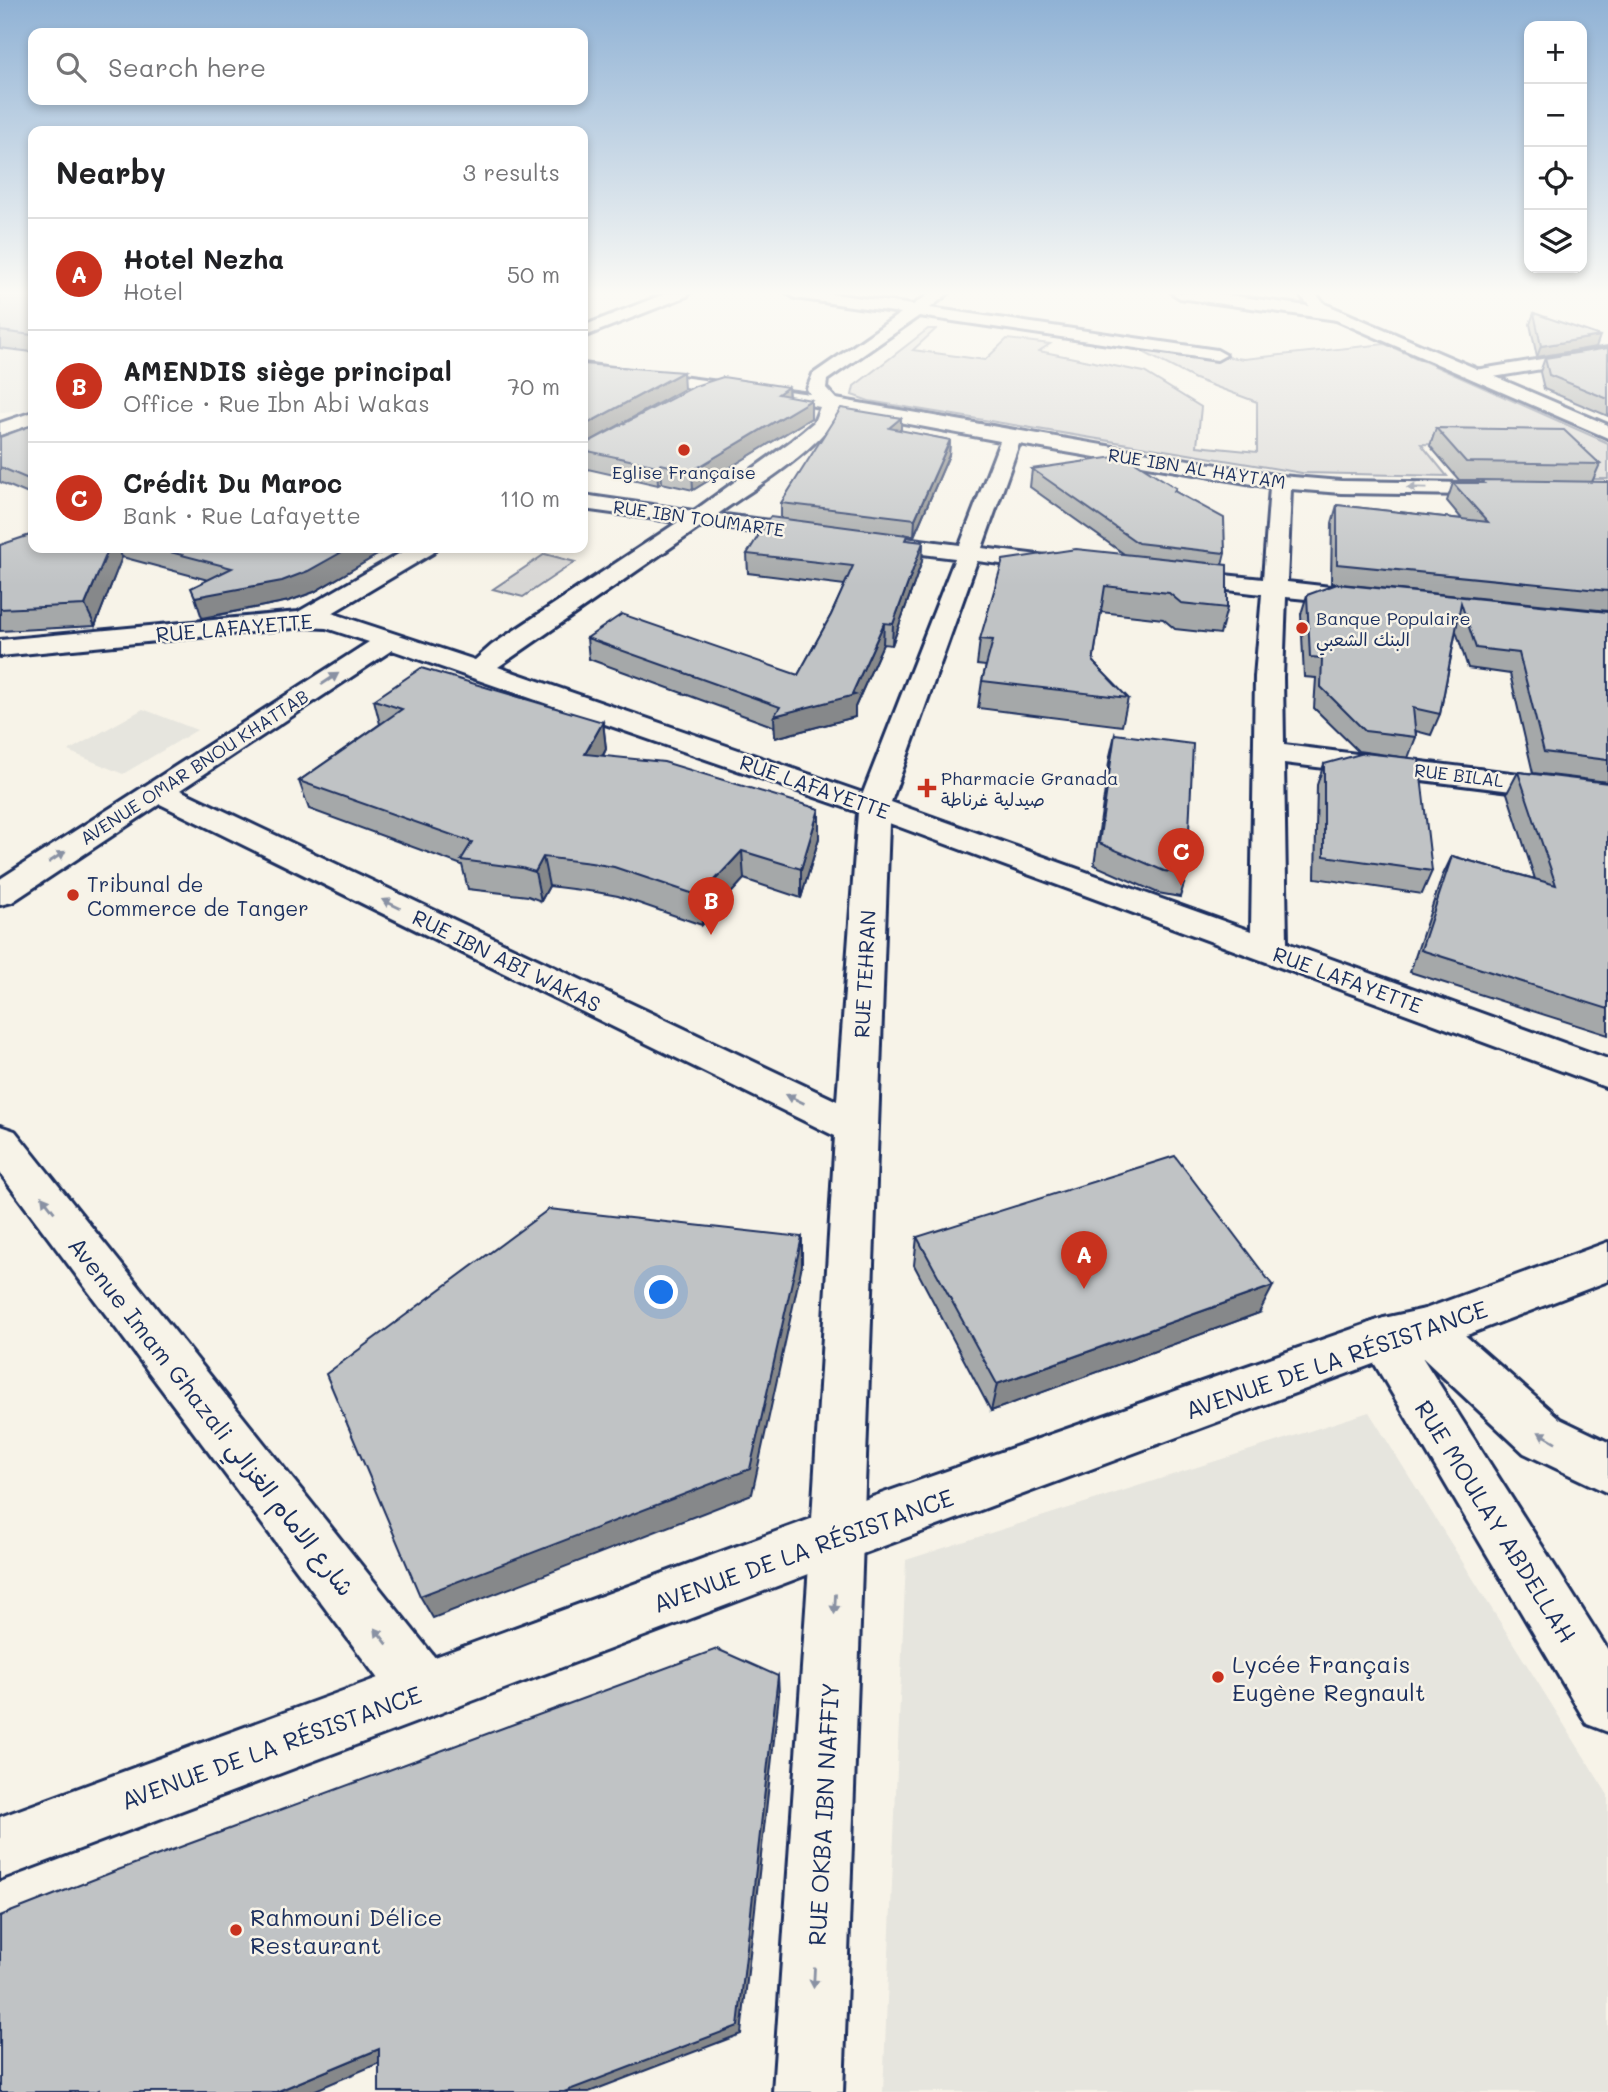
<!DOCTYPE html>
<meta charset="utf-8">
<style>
:root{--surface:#fff;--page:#f6f6f6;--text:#202124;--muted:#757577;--line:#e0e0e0;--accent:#c8321e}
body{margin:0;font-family:Mali,"Playpen Sans Arabic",sans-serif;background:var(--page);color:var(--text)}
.controls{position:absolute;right:21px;top:21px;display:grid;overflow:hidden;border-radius:14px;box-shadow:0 4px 10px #0003}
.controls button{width:63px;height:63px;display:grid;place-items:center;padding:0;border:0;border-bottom:2px solid var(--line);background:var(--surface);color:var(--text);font:35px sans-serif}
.you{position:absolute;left:662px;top:1293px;width:24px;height:24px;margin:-18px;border:5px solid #fff;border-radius:50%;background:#1a73e8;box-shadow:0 0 0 10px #1a73e833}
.badge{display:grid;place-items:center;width:46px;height:46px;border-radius:50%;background:var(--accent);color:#fff;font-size:23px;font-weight:700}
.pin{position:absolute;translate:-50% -58px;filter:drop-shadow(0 2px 4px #0008)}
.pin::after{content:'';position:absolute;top:37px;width:24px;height:21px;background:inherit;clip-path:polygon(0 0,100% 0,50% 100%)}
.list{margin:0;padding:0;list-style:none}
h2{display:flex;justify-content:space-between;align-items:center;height:91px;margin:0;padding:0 28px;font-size:30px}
h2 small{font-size:23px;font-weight:400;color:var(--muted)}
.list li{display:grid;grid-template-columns:46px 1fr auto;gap:21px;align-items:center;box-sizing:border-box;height:112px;padding:0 28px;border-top:2px solid var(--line)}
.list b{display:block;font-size:26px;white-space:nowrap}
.list p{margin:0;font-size:23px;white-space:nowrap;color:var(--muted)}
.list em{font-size:23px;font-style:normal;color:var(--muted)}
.icon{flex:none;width:38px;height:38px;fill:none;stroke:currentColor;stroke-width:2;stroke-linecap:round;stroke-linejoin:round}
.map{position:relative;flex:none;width:1608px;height:2092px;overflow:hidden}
.search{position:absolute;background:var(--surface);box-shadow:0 4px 10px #0003;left:28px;top:28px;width:560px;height:77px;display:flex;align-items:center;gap:18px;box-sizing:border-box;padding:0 24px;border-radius:14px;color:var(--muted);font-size:26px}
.panel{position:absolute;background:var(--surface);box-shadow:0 4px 10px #0003;left:28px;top:126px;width:560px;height:427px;border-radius:14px}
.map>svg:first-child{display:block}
</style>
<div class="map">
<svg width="1608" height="2092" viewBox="0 0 1608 2092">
<rect width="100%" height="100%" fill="#f7f3e8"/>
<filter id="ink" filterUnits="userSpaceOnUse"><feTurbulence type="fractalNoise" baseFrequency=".0143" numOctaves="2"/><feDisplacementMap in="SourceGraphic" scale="14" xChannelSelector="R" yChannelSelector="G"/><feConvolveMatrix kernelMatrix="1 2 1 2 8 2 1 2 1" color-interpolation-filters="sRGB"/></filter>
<g filter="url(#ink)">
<!-- built -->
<g fill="#e6e5de">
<polygon points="0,293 33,293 33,409 27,411 0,413"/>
<polygon points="143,709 197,730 123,774 68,751"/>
<polygon points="1369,1412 1608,1795 1608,2092 883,2092 906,1560"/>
</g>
<!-- green -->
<g fill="#d7d6d4" stroke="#798299" stroke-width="2">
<polygon points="928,329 936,329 913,350 985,360 1007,339 1050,344 1039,351 1144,372 1201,407 1197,446 1257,452 1257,402 1195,379 1145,353 1150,347 1244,359 1385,344 1608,443 1608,479 1593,479 1560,447 1421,444 1447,476 1302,473 869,401 852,395 854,386"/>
<polygon points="545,554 575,562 523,597 493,589"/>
</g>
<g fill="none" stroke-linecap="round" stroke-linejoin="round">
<!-- street casing -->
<g stroke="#1b2f5e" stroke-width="6">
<g id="street">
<polygon points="667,293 689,293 687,296 583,337 583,326"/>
<path d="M787,293h39l87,12 18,-12h18l-19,15 287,42 9,5 -9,5 -298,-44 -92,64 -1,8 10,11 445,77 60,5 267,4v12l-267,-4 -50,-4 -4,93 79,9 9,2 3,5 -3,5 -9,2 -80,-8 -3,80 1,68 324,40v18l-324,-40 3,180 321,116v29l-719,-265 -46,1269h-70l38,-556 24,-400 -675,-332 -148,98 -12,3v-26l369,-237 -43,-14 -22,-1 -304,29v-16l298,-28 111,-64h28l-4,5 -101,60 143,47 17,-15 186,-123 -95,-13v-14l111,16 96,-69 24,-20 6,-15 -50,-9 -187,-24v-10l227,30 -3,-5 6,-15 88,-61 -106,-15zM840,411l160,30 -40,104 -87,-11 -8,2 -4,5 4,5 8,2 82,10 -92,235 -365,-126 205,-142 113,16 8,-2 3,-5 -3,-5 -8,-2 -98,-13c39,-28 99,-62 122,-103zM1019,444l251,43 -7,92 -88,-9 -9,2 -3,5 3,5 9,2 87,10 -7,83 -4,254 -360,-129 86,-241 86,11 8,-2 4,-5 -4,-5 -8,-2 -81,-10zM392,650l466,162 -21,289 -657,-311z"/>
<polygon points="1172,293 1213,293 1337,310 1345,315 1337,320 1180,298"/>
<polygon points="1608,348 1608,358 1475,380 1466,375 1475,370"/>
<polygon points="33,412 33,424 0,435 0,423"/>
<polygon points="0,1126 15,1131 444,1669 452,1690 444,1711 423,1719 402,1711 0,1173"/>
<polygon points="1425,1309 1442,1315 1560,1419 1608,1442 1608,1493 1524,1453 1422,1357 1608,1650 1608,1732 1587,1724 1360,1339 1367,1324 1384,1318 1403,1327 1408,1315"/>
</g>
</g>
<!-- secondary casing -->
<g stroke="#1b2f5e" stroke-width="6">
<g id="secondary">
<polygon points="1298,293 1315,293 1325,304 1608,425 1608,438 1313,310"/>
<polygon points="1608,1242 1608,1281 1425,1351 1384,1360 838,1563 0,1879 0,1817 838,1509 1384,1318 1425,1309"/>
</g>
</g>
<!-- street -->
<use href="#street" fill="#f7f3e8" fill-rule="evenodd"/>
<!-- secondary -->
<use href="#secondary" fill="#f7f3e8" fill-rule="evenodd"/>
</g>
<!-- wall -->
<g fill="#a5a8a9" stroke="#1b2f5e" stroke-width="2">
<polygon points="0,293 33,293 33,352 0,348"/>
<polygon points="1534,313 1596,347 1537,357 1530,324"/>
<polygon points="1608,348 1608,416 1544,389 1540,372 1545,358"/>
<polygon points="583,364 684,389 600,436 788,387 789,396 811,418 693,490 662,483 658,485 583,468"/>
<polygon points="901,418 901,431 950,440 949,455 914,536 903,534 907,535 907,540 923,542 922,561 892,645 883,644 855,707 855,717 775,738 775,727 589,659 587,638 798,675 831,615 845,585 748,573 747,554 781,519 781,503"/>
<polygon points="33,425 33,496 0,482 0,437"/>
<polygon points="1436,428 1600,464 1592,482 1608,482 1608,611 1331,583 1332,523 1337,505 1462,519 1447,501 1453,483 1479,483 1480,480 1459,480 1430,446"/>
<polygon points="1032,469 1176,488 1175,492 1225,553 1222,565 1227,608 1220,634 1175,629 1163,619 1101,612 1093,662 1128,698 1122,726 978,708 982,681 986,666 977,665 980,639 1124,554 1030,487"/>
<polygon points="0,545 33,548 389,548 314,592 289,601 202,618 208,580 122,557 95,626 0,631"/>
<polygon points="1307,595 1608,612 1608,782 1533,773 1510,674 1468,668 1456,631 1440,714 1431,735 1416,731 1416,737 1408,758 1358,751 1314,708 1316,678 1304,677 1301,614"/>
<polygon points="374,700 603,722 606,749 603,756 819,809 819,838 801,898 744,879 702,925 618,896 596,892 549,886 541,901 528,896 468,889 462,865 309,809 299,781 380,724"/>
<polygon points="1115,734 1187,874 1180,897 1158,893 1094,865 1110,756"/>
<polygon points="1324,764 1432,871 1422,894 1315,878 1317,785"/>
<polygon points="1518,772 1608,783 1608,1035 1410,972 1442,877 1452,856 1535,879 1507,793"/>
<polygon points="917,1237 1259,1313 991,1411 914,1265"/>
</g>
<!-- shaded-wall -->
<g fill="#86888a" stroke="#1b2f5e" stroke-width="2">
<polygon points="1600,336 1596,347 1537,357 1541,346"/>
<polygon points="683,372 684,389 583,445 583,426"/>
<polygon points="788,387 789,405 778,394"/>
<polygon points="811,400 811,418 693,490 692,471"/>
<polygon points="901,418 901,434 889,428"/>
<polygon points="950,440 949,455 914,536 915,519"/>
<polygon points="661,464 662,483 658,485 657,466"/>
<polygon points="923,542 922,561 892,645 893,624"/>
<polygon points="109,548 118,548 122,557 95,626 85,605"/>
<polygon points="349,548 389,548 314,592 289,601 202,618 195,597"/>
<polygon points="884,623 883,644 855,707 855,717 775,738 774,716 852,694"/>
<polygon points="603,722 606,749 589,782 585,754"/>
<polygon points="819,809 819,838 801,898 801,869"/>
<polygon points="742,851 744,879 702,925 700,896"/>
<polygon points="543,857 549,886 541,901 535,872"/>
<polygon points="802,1237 802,1265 752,1494 433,1618 420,1596"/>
<polygon points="1273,1286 1259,1313 991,1411 997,1384"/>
<polygon points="778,1676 779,1695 741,2034 589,2092 564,2092"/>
<polygon points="379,2049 396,2056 311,2092 276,2092"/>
</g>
<!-- building -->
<g fill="#c0c3c5" stroke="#1b2f5e" stroke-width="2">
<polygon points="0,293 33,293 33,335 0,331"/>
<polygon points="1534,313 1600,336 1541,346"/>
<polygon points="1608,348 1608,399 1549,375 1545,358"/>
<polygon points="583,364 683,372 583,426"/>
<polygon points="723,377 788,387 778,394 811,400 692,471 661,464 657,466 583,450 583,445 695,386"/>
<polygon points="841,408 901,418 889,428 950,440 915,519 781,503"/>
<polygon points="33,425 33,481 0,467 0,437"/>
<polygon points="1436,428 1564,430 1600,464 1466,462"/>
<polygon points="1115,457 1132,460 1176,488 1174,491 1224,518 1225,553 1138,543 1032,469"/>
<polygon points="1481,480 1608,482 1608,591 1337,564 1337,505 1488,522 1453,483 1484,483"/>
<polygon points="770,517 907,535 905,540 923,542 893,624 884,623 852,694 855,695 774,716 780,707 587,638 622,614 798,675 831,615 853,566 747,554"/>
<polygon points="33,534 33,548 109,548 85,605 0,609 0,545"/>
<polygon points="155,548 349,548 308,571 282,581 195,597 191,588 232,568"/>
<polygon points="1076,549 1227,565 1227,608 1181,603 1169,593 1105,586 1093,662 1128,698 982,681 993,640 980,639 1003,560"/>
<polygon points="1337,584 1608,612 1608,760 1544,752 1519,653 1476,648 1461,603 1440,714 1413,708 1416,737 1365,731 1321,687 1322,658 1310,657 1307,595"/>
<polygon points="421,668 603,722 585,754 664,762 819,809 801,869 742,851 700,896 614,867 591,863 543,857 535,872 522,868 461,860 472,842 299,781 402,709 374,700"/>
<polygon points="1115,734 1193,744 1187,874 1164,871 1099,843"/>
<polygon points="1364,753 1419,759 1432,871 1324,856 1324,764"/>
<polygon points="1518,772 1608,783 1608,1009 1421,950 1452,856 1556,885"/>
<polygon points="1175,1156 1273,1286 997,1384 917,1237"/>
<polygon points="549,1209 802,1237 750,1469 420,1596 326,1374"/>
<polygon points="717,1649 778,1676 738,2026 564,2092 379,2092 379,2049 276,2092 99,2092 99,2090 95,2092 0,2092 0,1916 118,1870"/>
</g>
<!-- one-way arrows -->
<defs><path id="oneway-solid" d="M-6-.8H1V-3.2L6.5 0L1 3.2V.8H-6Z" transform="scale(1.75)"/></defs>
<g fill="#8991a3">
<use href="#oneway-solid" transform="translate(1417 488) rotate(-179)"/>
<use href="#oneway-solid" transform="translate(330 679) rotate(-33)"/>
<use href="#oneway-solid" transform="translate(57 857) rotate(-33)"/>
<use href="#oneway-solid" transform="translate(391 904) rotate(-154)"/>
<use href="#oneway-solid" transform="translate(795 1099) rotate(-154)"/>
<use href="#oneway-solid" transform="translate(48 1204) rotate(-128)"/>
<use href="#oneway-solid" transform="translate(1547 1437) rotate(-149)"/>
<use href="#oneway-solid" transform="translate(835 1604) rotate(93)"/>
<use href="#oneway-solid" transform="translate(381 1636) rotate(-128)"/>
<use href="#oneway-solid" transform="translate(814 1978) rotate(93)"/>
</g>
</g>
<!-- sky -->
<linearGradient id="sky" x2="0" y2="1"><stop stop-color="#90b2d5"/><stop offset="0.5" stop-color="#fbfaf5"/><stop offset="1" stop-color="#fbfaf5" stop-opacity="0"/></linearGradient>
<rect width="1608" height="586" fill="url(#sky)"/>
<!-- markers -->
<g fill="#c8321e" stroke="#f7f3e8" stroke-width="2.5">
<circle cx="684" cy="450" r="7"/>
<circle cx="1302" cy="628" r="7"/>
<path d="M923.5 777.5h7v7h7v7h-7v7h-7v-7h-7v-7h7z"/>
<circle cx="73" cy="895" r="7"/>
<circle cx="1218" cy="1677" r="7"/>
<circle cx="236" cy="1930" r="7"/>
</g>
<g text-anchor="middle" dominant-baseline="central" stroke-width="5" stroke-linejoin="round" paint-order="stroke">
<!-- far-street labels -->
<g font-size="18" fill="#1b2f5e" stroke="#f7f3e8">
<text transform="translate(1197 468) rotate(9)">RUE IBN AL HAYTAM</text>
<text transform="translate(699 518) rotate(8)">RUE IBN TOUMARTE</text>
<text transform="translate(194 767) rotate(-33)">AVENUE OMAR BNOU KHATTAB</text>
<text transform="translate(1459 775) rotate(7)">RUE BILAL</text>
</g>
<!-- far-poi labels -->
<g font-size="18" fill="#1b2f5e" stroke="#f7f3e8" text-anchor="start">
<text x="684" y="472" text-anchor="middle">Eglise Française</text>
<text x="1316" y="618">Banque Populaire<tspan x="1316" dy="21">البنك الشعبي</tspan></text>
<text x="941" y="778">Pharmacie Granada<tspan x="941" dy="21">صيدلية غرناطة</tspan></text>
</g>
<!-- street labels -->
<g font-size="21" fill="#1b2f5e" stroke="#f7f3e8">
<text transform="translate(234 627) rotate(-5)">RUE LAFAYETTE</text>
<text transform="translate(815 786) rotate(19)">RUE LAFAYETTE</text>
<text transform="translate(507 960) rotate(26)">RUE IBN ABI WAKAS</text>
<text transform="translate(864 974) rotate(-87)">RUE TEHRAN</text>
<text transform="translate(1348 979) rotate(20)">RUE LAFAYETTE</text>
</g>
<!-- poi labels -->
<g font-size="21" fill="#1b2f5e" stroke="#f7f3e8" text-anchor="start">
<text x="87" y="883">Tribunal de<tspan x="87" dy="24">Commerce de Tanger</tspan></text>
</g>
<!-- near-street labels -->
<g font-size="24" fill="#1b2f5e" stroke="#f7f3e8">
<text transform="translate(1336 1359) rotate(-19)">AVENUE DE LA RÉSISTANCE</text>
<text transform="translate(212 1416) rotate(52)">Avenue Imam Ghazali شارع الامام الغزالي</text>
<text transform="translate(1496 1521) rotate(58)">RUE MOULAY ABDELLAH</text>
<text transform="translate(803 1550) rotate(-20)">AVENUE DE LA RÉSISTANCE</text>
<text transform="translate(271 1747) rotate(-20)">AVENUE DE LA RÉSISTANCE</text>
<text transform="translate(823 1814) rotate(-87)">RUE OKBA IBN NAFFIY</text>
</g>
<!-- near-poi labels -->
<g font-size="24" fill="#1b2f5e" stroke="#f7f3e8" text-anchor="start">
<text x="1232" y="1663">Lycée Français<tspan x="1232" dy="28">Eugène Regnault</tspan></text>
<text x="250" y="1916">Rahmouni Délice<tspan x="250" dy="28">Restaurant</tspan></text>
</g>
</g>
</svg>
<div class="controls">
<button>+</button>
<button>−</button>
<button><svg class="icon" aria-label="locate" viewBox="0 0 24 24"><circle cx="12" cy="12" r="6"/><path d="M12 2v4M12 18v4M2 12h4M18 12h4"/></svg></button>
<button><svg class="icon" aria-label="layers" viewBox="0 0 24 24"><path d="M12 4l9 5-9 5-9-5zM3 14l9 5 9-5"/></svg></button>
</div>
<div class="you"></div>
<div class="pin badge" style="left:1084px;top:1289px">A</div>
<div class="pin badge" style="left:711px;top:935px">B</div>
<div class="pin badge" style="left:1181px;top:886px">C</div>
<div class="search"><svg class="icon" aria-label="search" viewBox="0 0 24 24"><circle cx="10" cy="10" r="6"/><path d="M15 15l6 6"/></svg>Search here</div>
<section class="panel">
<h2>Nearby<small>3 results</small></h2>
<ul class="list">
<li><span class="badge">A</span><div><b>Hotel Nezha</b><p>Hotel</p></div><em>50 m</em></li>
<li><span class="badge">B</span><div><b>AMENDIS siège principal</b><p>Office · Rue Ibn Abi Wakas</p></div><em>70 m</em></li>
<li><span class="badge">C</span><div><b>Crédit Du Maroc</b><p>Bank · Rue Lafayette</p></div><em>110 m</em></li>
</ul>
</section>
</div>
